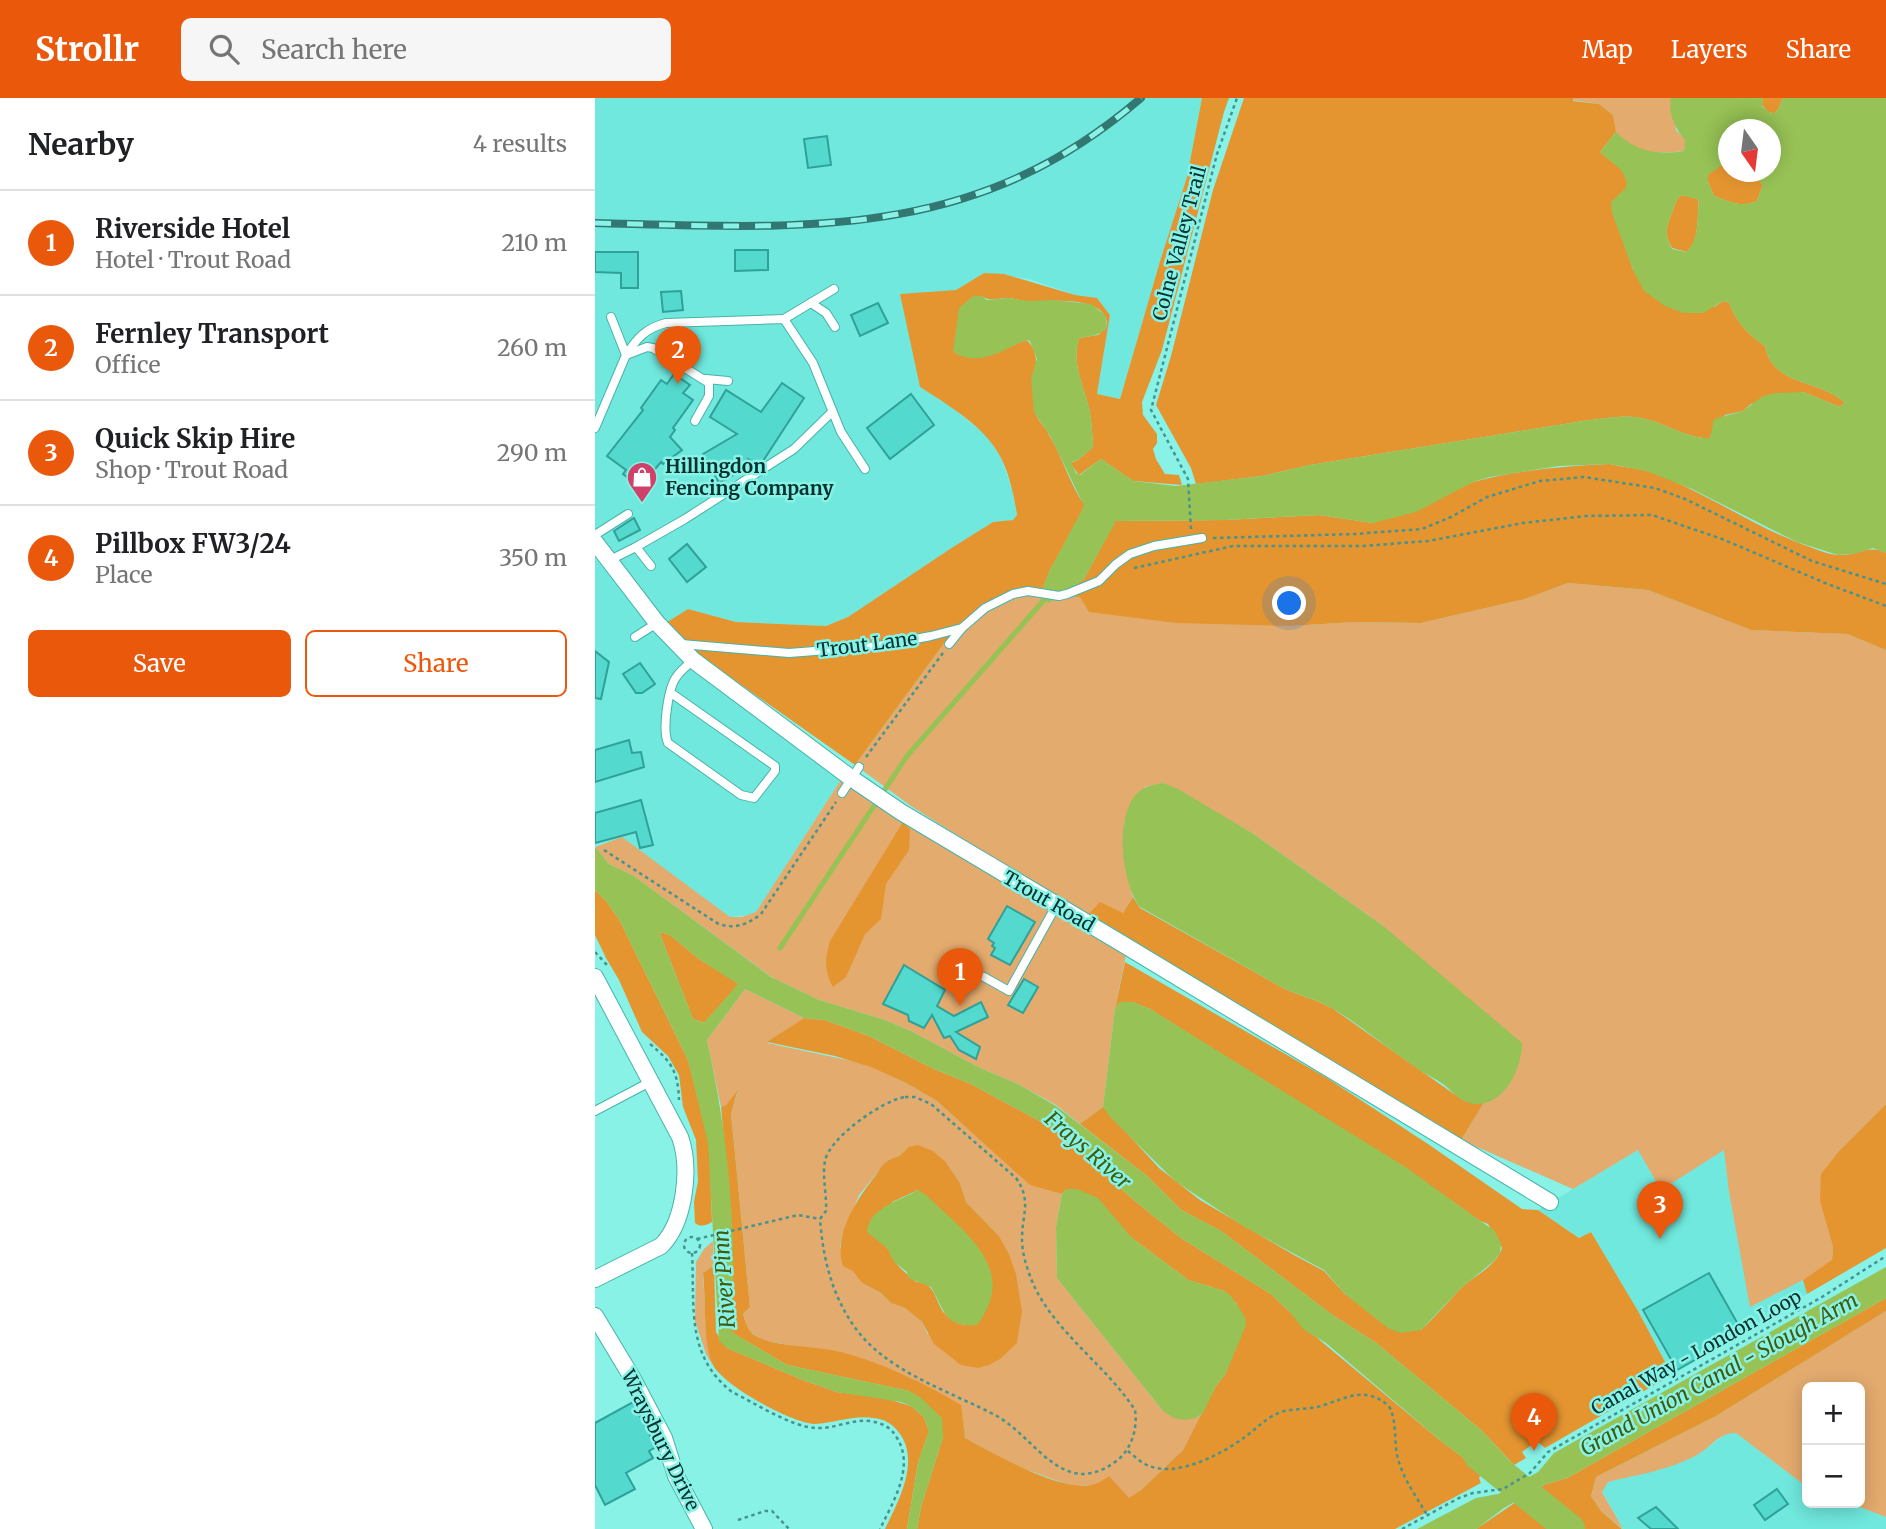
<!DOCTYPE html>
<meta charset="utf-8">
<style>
:root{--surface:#fff;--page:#f6f6f6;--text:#202124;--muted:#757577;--line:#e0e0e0;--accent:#ea580c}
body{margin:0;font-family:Merriweather,serif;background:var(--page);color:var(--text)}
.controls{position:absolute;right:21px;bottom:21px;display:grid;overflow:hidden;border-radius:10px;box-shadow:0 4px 18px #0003}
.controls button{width:63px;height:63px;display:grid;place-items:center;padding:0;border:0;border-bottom:2px solid var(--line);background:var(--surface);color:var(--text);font:35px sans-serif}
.compass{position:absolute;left:1123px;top:21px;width:63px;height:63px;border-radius:50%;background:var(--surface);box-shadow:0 4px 18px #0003;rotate:166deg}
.you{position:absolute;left:695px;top:506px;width:24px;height:24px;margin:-18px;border:5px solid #fff;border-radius:50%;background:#1a73e8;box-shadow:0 0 0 10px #1a73e833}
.badge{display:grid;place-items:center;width:46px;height:46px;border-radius:50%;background:var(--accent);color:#fff;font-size:23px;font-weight:700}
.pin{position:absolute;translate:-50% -58px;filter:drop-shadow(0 2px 4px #0008)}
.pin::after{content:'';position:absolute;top:37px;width:24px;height:21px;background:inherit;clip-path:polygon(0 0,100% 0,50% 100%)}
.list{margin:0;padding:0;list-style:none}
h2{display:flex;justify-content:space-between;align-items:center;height:91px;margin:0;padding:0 28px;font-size:30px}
h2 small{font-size:23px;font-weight:400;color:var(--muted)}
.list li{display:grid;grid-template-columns:46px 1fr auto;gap:21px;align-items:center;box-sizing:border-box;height:105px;padding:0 28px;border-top:2px solid var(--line)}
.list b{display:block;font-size:26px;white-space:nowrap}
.list p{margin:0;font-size:23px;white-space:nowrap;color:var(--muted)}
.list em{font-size:23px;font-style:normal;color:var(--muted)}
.actions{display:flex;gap:14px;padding:21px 28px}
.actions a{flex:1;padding:16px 0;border:2px solid var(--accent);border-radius:10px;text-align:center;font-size:24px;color:var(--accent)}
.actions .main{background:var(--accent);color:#fff}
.icon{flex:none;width:38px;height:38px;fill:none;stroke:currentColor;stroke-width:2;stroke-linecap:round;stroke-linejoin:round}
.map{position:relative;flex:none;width:1291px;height:1431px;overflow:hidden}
header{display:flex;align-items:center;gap:42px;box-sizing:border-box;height:98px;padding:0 35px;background:var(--accent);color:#fff}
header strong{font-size:33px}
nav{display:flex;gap:38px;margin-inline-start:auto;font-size:24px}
.search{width:490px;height:63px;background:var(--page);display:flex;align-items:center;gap:18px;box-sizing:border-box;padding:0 24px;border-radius:10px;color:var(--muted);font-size:26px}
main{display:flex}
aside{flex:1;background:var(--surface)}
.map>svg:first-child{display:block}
</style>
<header>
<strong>Strollr</strong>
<div class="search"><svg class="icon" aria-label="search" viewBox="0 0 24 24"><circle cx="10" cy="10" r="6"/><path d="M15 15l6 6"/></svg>Search here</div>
<nav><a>Map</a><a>Layers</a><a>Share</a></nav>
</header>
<main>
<aside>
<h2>Nearby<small>4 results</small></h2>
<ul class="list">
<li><span class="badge">1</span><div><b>Riverside Hotel</b><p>Hotel · Trout Road</p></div><em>210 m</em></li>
<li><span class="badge">2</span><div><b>Fernley Transport</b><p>Office</p></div><em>260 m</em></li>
<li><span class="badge">3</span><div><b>Quick Skip Hire</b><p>Shop · Trout Road</p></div><em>290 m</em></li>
<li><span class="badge">4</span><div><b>Pillbox FW3/24</b><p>Place</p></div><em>350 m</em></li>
</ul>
<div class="actions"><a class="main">Save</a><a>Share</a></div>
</aside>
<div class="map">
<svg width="1291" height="1431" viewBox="0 0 1291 1431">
<rect width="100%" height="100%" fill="#89f2e7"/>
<!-- built -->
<g fill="#70e8dd">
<polygon points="0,0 607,0 592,79 566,160 525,301 502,296 515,217 502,200 480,197 434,181 389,175 361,192 350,194 325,289 356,309 392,338 406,360 417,391 422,417 418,422 398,424 358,449 253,519 231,528 141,524 93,511 69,526 0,442"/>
<polygon points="0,445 69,536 247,680 161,814 155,817 135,819 27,740 0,747"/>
<polygon points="1130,1051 1134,1094 1156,1208 1208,1182 1212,1196 1077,1277 1043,1213 996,1134 985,1140 943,1112 1043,1052 1108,1063"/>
<polygon points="1132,1335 1141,1335 1212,1389 1212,1405 1254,1405 1291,1419 1291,1431 1028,1431 1007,1393 1013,1384 1081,1366 1106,1354"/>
</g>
<!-- green -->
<g fill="#e3ab6e" fill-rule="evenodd">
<path d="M978,0h99l4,32 10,10 -2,11c-21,3 -56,4 -68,-19 -2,-4 -2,-12 -3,-17l-14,-11 -27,-4z"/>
<path d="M973,485l80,7 103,40 96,4 39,16v454l-46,46 -12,79 5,18 -1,14 -29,19 -53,27 -21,-115 -5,-42 -63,40 -23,-40 -65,39 -112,-49 24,-39 11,-4 -114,-172 -130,-92 -89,-50 -18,4 -21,35 1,45 8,30 -10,16 -37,4 -175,-111 -56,-41 90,-123 7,3c14,-20 35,-42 60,-49 9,-3 20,-1 29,-2l-2,4 10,5 10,-7 21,1 163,25 47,4 65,-4 66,1 104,-24z"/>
<polygon points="247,680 532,852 520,911 508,1009 485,1026 461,1007 423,986 385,970 316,933 287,921 224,902 178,880 39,778 14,766 0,749 27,739 135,819 147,819 161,814"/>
<path d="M150,891l59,29 -37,25 99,21 40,19 31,18 93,83 32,10 -6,33 1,51 106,133 33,7 7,-5 -20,37 -42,40 -12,9 -35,-14 -20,1 -22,-7 -40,-15 -47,-26 -5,-33 -50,-27 -40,-17 -108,-21 -14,-10 -5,-16 7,-7 -19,-195 7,-20 -12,13 -5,2 -14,-67zM313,1049l38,15 14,21 6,19 32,33 -70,100 -6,-13 -17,-14 -14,-5 -10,-10 -19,-10 -22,-36 2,-11 17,-41 28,-34 16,-7z"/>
<polygon points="118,1143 119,1167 108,1175 111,1233 117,1266 111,1256 100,1223 101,1164 109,1151"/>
<path d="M1291,1213v206l-37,-14h11v-116h-53v100l-71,-54c-15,0 -22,10 -33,18 -26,18 -64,23 -95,31l-6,10 21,37 -22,-18 -10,-15 5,-19 120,-61z"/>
</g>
<!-- forest -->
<g fill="#e59530" fill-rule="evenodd">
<path d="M607,0h27l-5,14 -62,238 -20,52 1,13 14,19v9l-4,6 3,10 9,15 14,1 3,10 -49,-4 -32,-22 -22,16 -9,-12 8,-3 15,-13c-1,-13 -1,-26 -4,-39 -6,-23 -18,-46 -10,-70l19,-3 9,-8c2,-33 -57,-25 -79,-26 -7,0 -14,-3 -21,-3 -11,0 -17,4 -26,-2l30,50 15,-6c18,12 7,48 8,68 1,8 8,16 13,23 15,24 22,52 38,75l-36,66 -7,19 -41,7 -53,45 -3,-1 -90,123 -155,-109 -36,-32 24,-15 48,13 90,4 22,-9 105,-70 40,-25 20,-2 4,-5c-3,-19 -7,-39 -16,-57 -16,-32 -52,-52 -81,-71l-20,-93 56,-4 28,-17 20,1 71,21 22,3 13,17 -13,79 23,5 41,-141 26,-81z"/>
<path d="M649,0h329v3l26,3 14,11 3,17 -16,20 22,18 5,11 -3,62 9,27 81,37 9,-6 6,1c6,19 20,33 36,44 8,41 56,33 80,57l-5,4 -37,-15 -52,12 -8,7 -18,4 -12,14 -3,9c-23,1 -43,-14 -65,-19 -19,-5 -42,0 -62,2l-273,44 -48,11 -66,8 -5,-16 -35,-63 15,-49 42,-166z"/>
<polygon points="1168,0 1188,0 1183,12 1179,16 1172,13 1167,7"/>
<path d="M1128,66h5l1,8h22l12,13 -6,16c-15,7 -28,1 -43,-5l-6,-14v-8z"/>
<path d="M1087,97l17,4c-2,17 1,41 -12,53l-15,-4c-9,-16 -5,-22 1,-38 3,-8 2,-10 9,-15z"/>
<path d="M1015,366c12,3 25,4 37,7 54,18 100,52 152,72 12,4 28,12 41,12 18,0 30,-11 46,-2v97l-39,-16 -96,-4 -103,-40 -80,-7 -43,16 -104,24 -65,-1 -66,4 -114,-3 -87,-11 -9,-15 -21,-1 25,-17 31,-58 110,-1 94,-5 54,8 100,-41c45,-12 90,-16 137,-18z"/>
<path d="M308,724l7,8 -1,20 -23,34 -5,35 -16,15 -19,43 -13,10c-9,-17 -8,-28 -3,-46z"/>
<path d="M0,792l11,11 13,18 69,141 21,83 3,79c-6,4 -12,5 -17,1l-1,-21 4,-21 -2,-41 -13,-33 -4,-32 -11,-19 -26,-24 -23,-52 -13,-22 -11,-23z"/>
<path d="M538,799l7,11 143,80c17,8 33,11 49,20l122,86 21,10 10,-3 -24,39 -375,-223 14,-15 23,11z"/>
<polygon points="64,834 75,837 104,861 144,886 109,925 98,921"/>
<path d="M530,864l202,116 101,66 94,65 16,1 41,28 12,-6 47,79 34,64 -127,73 -8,-7 -15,11 4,6 -12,7 -33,-35 -105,-87 -45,-29 -110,-83 -40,-21 -34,-34 -67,-52 23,-17 56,61 41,32 94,55 30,16 22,24 75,35c14,-13 26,-27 38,-40 14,-14 37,-23 43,-42l-14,-24 -8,-3 -42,-30 -288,-182 -18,-7h-12l-5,7z"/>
<path d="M209,920l21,2 44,16 65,33 37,15 98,53 19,22 47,42 46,37 90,56 45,43 125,104 41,31 -3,6 2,5 -86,46h-478l4,-22 22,-70 -34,-46 -122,-26 -53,-31 -3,-4 2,-55 -3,-69 -9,-99 5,-2 12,-15 -7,23 19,194 -7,7c3,9 4,17 13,22 18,11 63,10 85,16 42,11 83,31 120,53l4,33c28,15 99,57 130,46 4,-1 10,-5 14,-8l20,22 12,-8 42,-40 33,-64 10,-13 11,-69 -13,-13 -36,-11 -56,-42 -13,-13 -52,-36 -5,5 -32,-9 -93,-84 -31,-18 -35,-16 -36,-11 -68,-14z"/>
<polygon points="1291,1006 1291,1150 1212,1196 1208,1182 1237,1162 1238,1149 1225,1103 1226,1076 1245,1052"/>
<path d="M323,1047l15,6 13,11 14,21 6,19 32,33 11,19 7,20 6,37 -5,32 -17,16 -11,6 -11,3 -17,-3 -27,-21 -12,-22 -17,-14 -14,-5 -10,-10 -19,-10 -9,-12 -10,-5c-10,-32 14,-67 33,-91 3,-4 6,-10 10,-13 9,-7 13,-2 22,-15zM323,1092l48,136c-5,-2 -12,-3 -16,-7 -16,-11 -11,-37 -34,-37 -9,-9 -23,-17 -25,-30l-9,-9 10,-41z"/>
<path d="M119,1167l2,67 11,16 76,32 34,12 47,6 27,8 13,11 5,14 -11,32 -11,66h-22c13,-27 35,-67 15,-95 -7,-10 -15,-15 -27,-16 -20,-3 -38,5 -58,6 -22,0 -95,-40 -103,-61 -9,-21 -6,-65 -9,-90z"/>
<polygon points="1291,1200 1291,1213 1121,1318 1001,1379 996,1398 1006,1413 1027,1431 979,1431 934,1396 951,1386 972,1380"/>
<polygon points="927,1400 966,1431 881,1431"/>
</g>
<!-- water -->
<g fill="#97c255" fill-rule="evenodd">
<path d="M1076,0h92l-1,8 5,5 7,3 4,-4 5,-12h103v455l-13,-5 -15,5 -20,2 -41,-13 -105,-53 -46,-18 -36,-7 -51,2 -69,11 -17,5 -57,30 -43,11 -54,-8 -94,5 -109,1 -32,58 -35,24 -10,-5 10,-26 35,-66 -33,-69 -17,-25 -3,-33 6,-20 -7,-18 -4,-1c-24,10 -47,28 -73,12l6,-44 14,-12h8l6,4 21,-2 21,3 23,-1 39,4 14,11 2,12c-7,9 -17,9 -28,11 -8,24 4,47 10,70 3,13 3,26 4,39l-15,13 -7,2 5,11 4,2 21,-16 32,22 43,5 86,-10 48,-11 273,-44c20,-2 43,-7 62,-2 22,5 42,20 65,19l4,-19 29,-8 20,-15 13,-3 27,-1 37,15 5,-4c-24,-24 -72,-16 -80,-57 -16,-11 -30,-25 -36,-44l-6,-1 -20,12h-20l-18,-7 -21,-15 -11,-21 -21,-57 -1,-11 15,-14 1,-7 -6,-11 -21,-18 16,-20c20,20 41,23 68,19l1,-11c-10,-12 -17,-26 -14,-42zM1134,32h42v42h-20l12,13 -6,16c-15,7 -28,1 -43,-5l-6,-14v-7l15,-11h6zM1087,97l17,5c-2,17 1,40 -13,52l-14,-3c-9,-17 -5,-23 1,-39 3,-8 2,-10 9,-15z"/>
<path d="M568,685l15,6 74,44 89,63 41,29 140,118c0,27 -20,68 -53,60 -11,-3 -18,-13 -26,-19 -10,-7 -22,-12 -32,-20 -26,-18 -51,-39 -79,-56 -15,-9 -32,-12 -49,-20l-143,-81c-18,-24 -25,-84 -6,-110 7,-10 17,-12 29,-14z"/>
<path d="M0,749l14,17 25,12 137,101 48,23 63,19 29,12 69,37 38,16 38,22 91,70 34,34 40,21 110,83 45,29 105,87 41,44 -20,11 -7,-3 -54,-41 -115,-98 -22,-13 -15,-19 -18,-17 -90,-56 -46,-37 -47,-42 -19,-22 -98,-53 -37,-15 -65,-33 -44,-16 -21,-2 -59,-29 -38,51c17,77 27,156 26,236 0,18 -3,35 -2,53l3,5 53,31 122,26 11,6 22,21 1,19 -22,70 -4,22h-10l11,-66 11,-32 -5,-14 -13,-11 -10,-4 -64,-10 -34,-12 -76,-32 -8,-7 -11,-198 -20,-83 -69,-141 -13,-18 -11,-11zM64,834l11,3 29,24 39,25 -34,39 -11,-4z"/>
<polygon points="525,904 537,904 555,911 812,1070 885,1123 899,1132 906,1145 905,1155 899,1163 866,1190 826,1232 805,1235 793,1230 751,1197 729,1172 648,1128 580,1083 515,1019 508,1009 520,911"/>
<polygon points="472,1091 482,1091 503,1100 537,1140 593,1182 629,1193 636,1198 650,1219 651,1227 631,1275 621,1288 608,1315 601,1320 590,1322 579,1320 568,1313 462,1180 461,1129 467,1096"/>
<path d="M323,1092l8,5c38,37 94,74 51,130 -34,2 -32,-15 -46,-38l-23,-9 -1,-6 -14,-11 -5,-12 -21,-17c2,-25 33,-31 51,-42z"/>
<polygon points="1291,1169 1291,1200 972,1380 951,1386 909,1410 881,1431 822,1431 881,1400 903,1396 916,1389 943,1374 959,1355"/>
</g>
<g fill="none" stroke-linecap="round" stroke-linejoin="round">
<!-- stream -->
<polyline stroke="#97c255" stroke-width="5" points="185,850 312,658 449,502"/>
<!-- river -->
<polyline stroke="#97c255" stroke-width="30" points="883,1357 975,1431"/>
</g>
<!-- building -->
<g fill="#54d9ce" stroke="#30a198" stroke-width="2">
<polygon points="232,38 236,67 213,70 209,41"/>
<polygon points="140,152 173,152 173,172 140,173"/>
<polygon points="0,154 43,154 43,190 26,190 26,175 0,174"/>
<polygon points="86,193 88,212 68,214 66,194"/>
<polygon points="283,205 293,225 265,238 256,217"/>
<polygon points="79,276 95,287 88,295 98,302 78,330 80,332 75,339 87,352 68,366 66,364 45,389 28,376 31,372 12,358 48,312 46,310 66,282 72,286"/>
<polygon points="187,285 209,300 168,363 162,367 153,361 145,373 124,385 108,356 142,336 115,319 131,292 166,314"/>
<polygon points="316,296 339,327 295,361 272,330"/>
<polygon points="39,420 45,432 24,443 19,433"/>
<polygon points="92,446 111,469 92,484 74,461"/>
<polygon points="0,553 14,564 6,601 0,600"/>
<polygon points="45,565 60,586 47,595 41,595 28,576"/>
<polygon points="34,642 37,655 46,654 49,669 0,684 0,652"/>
<polygon points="46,702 58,747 45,750 41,734 0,745 0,715"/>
<polygon points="412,808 440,824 415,867 396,857 400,850 397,848 399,845 393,841"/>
<polygon points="309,867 350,892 342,908 359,918 386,904 393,919 361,934 385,949 381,961 364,952 355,938 349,940 337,917 329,930 314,923 313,917 288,906"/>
<polygon points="429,881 443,889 428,915 413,907"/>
<polygon points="1114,1175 1148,1235 1082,1272 1048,1212"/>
<polygon points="38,1304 61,1349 54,1353 58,1360 31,1375 40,1391 10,1407 0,1387 0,1325"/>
<polygon points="1182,1391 1193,1406 1170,1422 1159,1407"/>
<polygon points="1061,1409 1083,1431 1056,1431 1043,1420"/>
</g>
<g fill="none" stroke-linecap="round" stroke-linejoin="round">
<!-- service casing -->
<g stroke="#47b3aa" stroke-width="10">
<g id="service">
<polyline points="216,205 231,215 240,229"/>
<polyline points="16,219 31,257"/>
<polyline points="189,221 239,191"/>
<path d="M31,257c11,-17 20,-27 40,-32l118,-4 29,44 28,69 24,37"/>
<polyline points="111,281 133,283"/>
<polyline points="0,330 31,257 52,249 58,250 114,285 114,298 100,323"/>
<polyline points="0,437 33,416"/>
<polyline points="41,449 90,421 199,351 237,314"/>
<polyline points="15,462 41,449 56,468"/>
<polyline points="40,539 62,525"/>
<polyline points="86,546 194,555 284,548 336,538 367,530 390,510 418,496 433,493 464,498 472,496 504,483 521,466 535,456 559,448 607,440"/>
<polyline points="354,546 367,530"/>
<path d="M76,595l104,73v5l-21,27 -13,-3 -73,-52c-6,-13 0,-56 9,-67 4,-6 11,-11 16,-16"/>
<polyline points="247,695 264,669"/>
<polyline points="389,879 414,893 461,808"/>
<polyline points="0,1013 55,984"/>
</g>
</g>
<!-- minor casing -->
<g stroke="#47b3aa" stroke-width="18">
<g id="minor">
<polyline points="0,444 62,525 98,562 256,680 306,714 521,842 955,1104"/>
<path d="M0,879l85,160c11,31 5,85 -19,109l-66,33"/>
<polyline points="0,1218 38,1281 69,1340 81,1378 109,1431"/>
</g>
</g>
<!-- path -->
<g stroke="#46948d" stroke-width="2.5" stroke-dasharray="3.5 3.5" stroke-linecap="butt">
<polyline points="596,431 593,381 556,312 622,56 642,0"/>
<polyline points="618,440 760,436 827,431 856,419 892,399 945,383 989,379 1060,390 1090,401 1217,463 1291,486"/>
<polyline points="539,470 638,448 768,448 833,443 928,425 991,418 1057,417 1127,441 1230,485 1291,508"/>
<polyline points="271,659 348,555"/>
<path d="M9,752l113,73c16,7 30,2 44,-9l75,-112"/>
<polyline points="0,854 12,867"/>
<path d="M55,946c22,18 28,28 29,56"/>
<path d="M310,999h10l16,7 85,74c16,23 6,36 6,61 0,17 7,36 14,51 25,47 72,78 99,120 3,19 -4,41 -20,52 -53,38 -79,-25 -120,-47 -46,-24 -107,-43 -139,-86 -24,-33 -33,-70 -36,-110l6,-8c1,-16 -4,-34 -1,-50 4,-23 58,-61 80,-64z"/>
<circle cx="97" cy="1147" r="8"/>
<polyline points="102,1141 203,1117 225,1121"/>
<path d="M97,1155c3,53 -7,102 40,139 23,11 59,35 84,36 18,1 36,-9 54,-7 12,2 21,6 27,17 18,29 -4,64 -17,91"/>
<path d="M533,1353c5,4 11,10 17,13 29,16 77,-10 100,-27 12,-9 22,-20 36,-25 13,-4 29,-2 43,-7 25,-8 41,-19 65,1 8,16 5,33 8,49 5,22 19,41 30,60"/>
<polyline points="143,1422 170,1413 177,1413 194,1431"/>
<polyline points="807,1431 864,1400 878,1395 908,1391 935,1375 953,1354 1227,1199 1291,1158"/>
</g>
<!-- service -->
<use href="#service" stroke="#fff" stroke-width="8"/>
<!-- minor -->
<use href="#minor" stroke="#fff" stroke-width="16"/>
<!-- rail casing -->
<g stroke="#327772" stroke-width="8">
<path id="rail" d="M0,125c206,5 378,20 546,-125"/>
</g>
<!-- rail -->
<use href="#rail" stroke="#89f2e7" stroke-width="5" stroke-dasharray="16" stroke-linecap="butt"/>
</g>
<!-- icons -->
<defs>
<g id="shop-pin" transform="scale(1.575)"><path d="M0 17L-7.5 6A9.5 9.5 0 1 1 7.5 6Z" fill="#cf4169" stroke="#89f2e7"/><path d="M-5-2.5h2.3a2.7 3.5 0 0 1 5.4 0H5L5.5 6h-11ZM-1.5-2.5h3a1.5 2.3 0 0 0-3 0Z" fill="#fff"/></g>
</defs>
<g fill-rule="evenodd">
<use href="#shop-pin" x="47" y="379"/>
</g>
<g text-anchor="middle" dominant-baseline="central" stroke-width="5" stroke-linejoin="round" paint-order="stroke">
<!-- street labels -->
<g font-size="19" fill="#01322f" stroke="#89f2e7">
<text transform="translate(584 145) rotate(-75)">Colne Valley Trail</text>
<text transform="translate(272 546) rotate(-7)">Trout Lane</text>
<text transform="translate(454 803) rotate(30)">Trout Road</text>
<text transform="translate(1101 1254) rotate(-29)">Canal Way - London Loop</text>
<text transform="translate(66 1342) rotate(64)">Wraysbury Drive</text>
</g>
<!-- poi labels -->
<g font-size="19" font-weight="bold" fill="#01322f" stroke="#89f2e7" text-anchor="start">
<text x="70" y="368">Hillingdon<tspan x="70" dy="22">Fencing Company</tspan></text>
</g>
<!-- water labels -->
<g font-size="21" font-style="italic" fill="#405b0c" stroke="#89f2e7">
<text transform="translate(493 1052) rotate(41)">Frays River</text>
<text transform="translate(129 1181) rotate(-94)">River Pinn</text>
<text transform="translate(1124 1276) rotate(-29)">Grand Union Canal - Slough Arm</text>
</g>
</g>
</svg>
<div class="controls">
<button>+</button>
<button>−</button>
</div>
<svg class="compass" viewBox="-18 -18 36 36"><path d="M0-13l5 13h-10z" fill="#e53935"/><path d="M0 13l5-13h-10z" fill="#757577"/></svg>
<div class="you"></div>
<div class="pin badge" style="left:365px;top:908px">1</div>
<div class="pin badge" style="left:83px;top:286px">2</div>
<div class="pin badge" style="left:1065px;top:1141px">3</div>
<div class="pin badge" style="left:939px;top:1353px">4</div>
</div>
</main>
